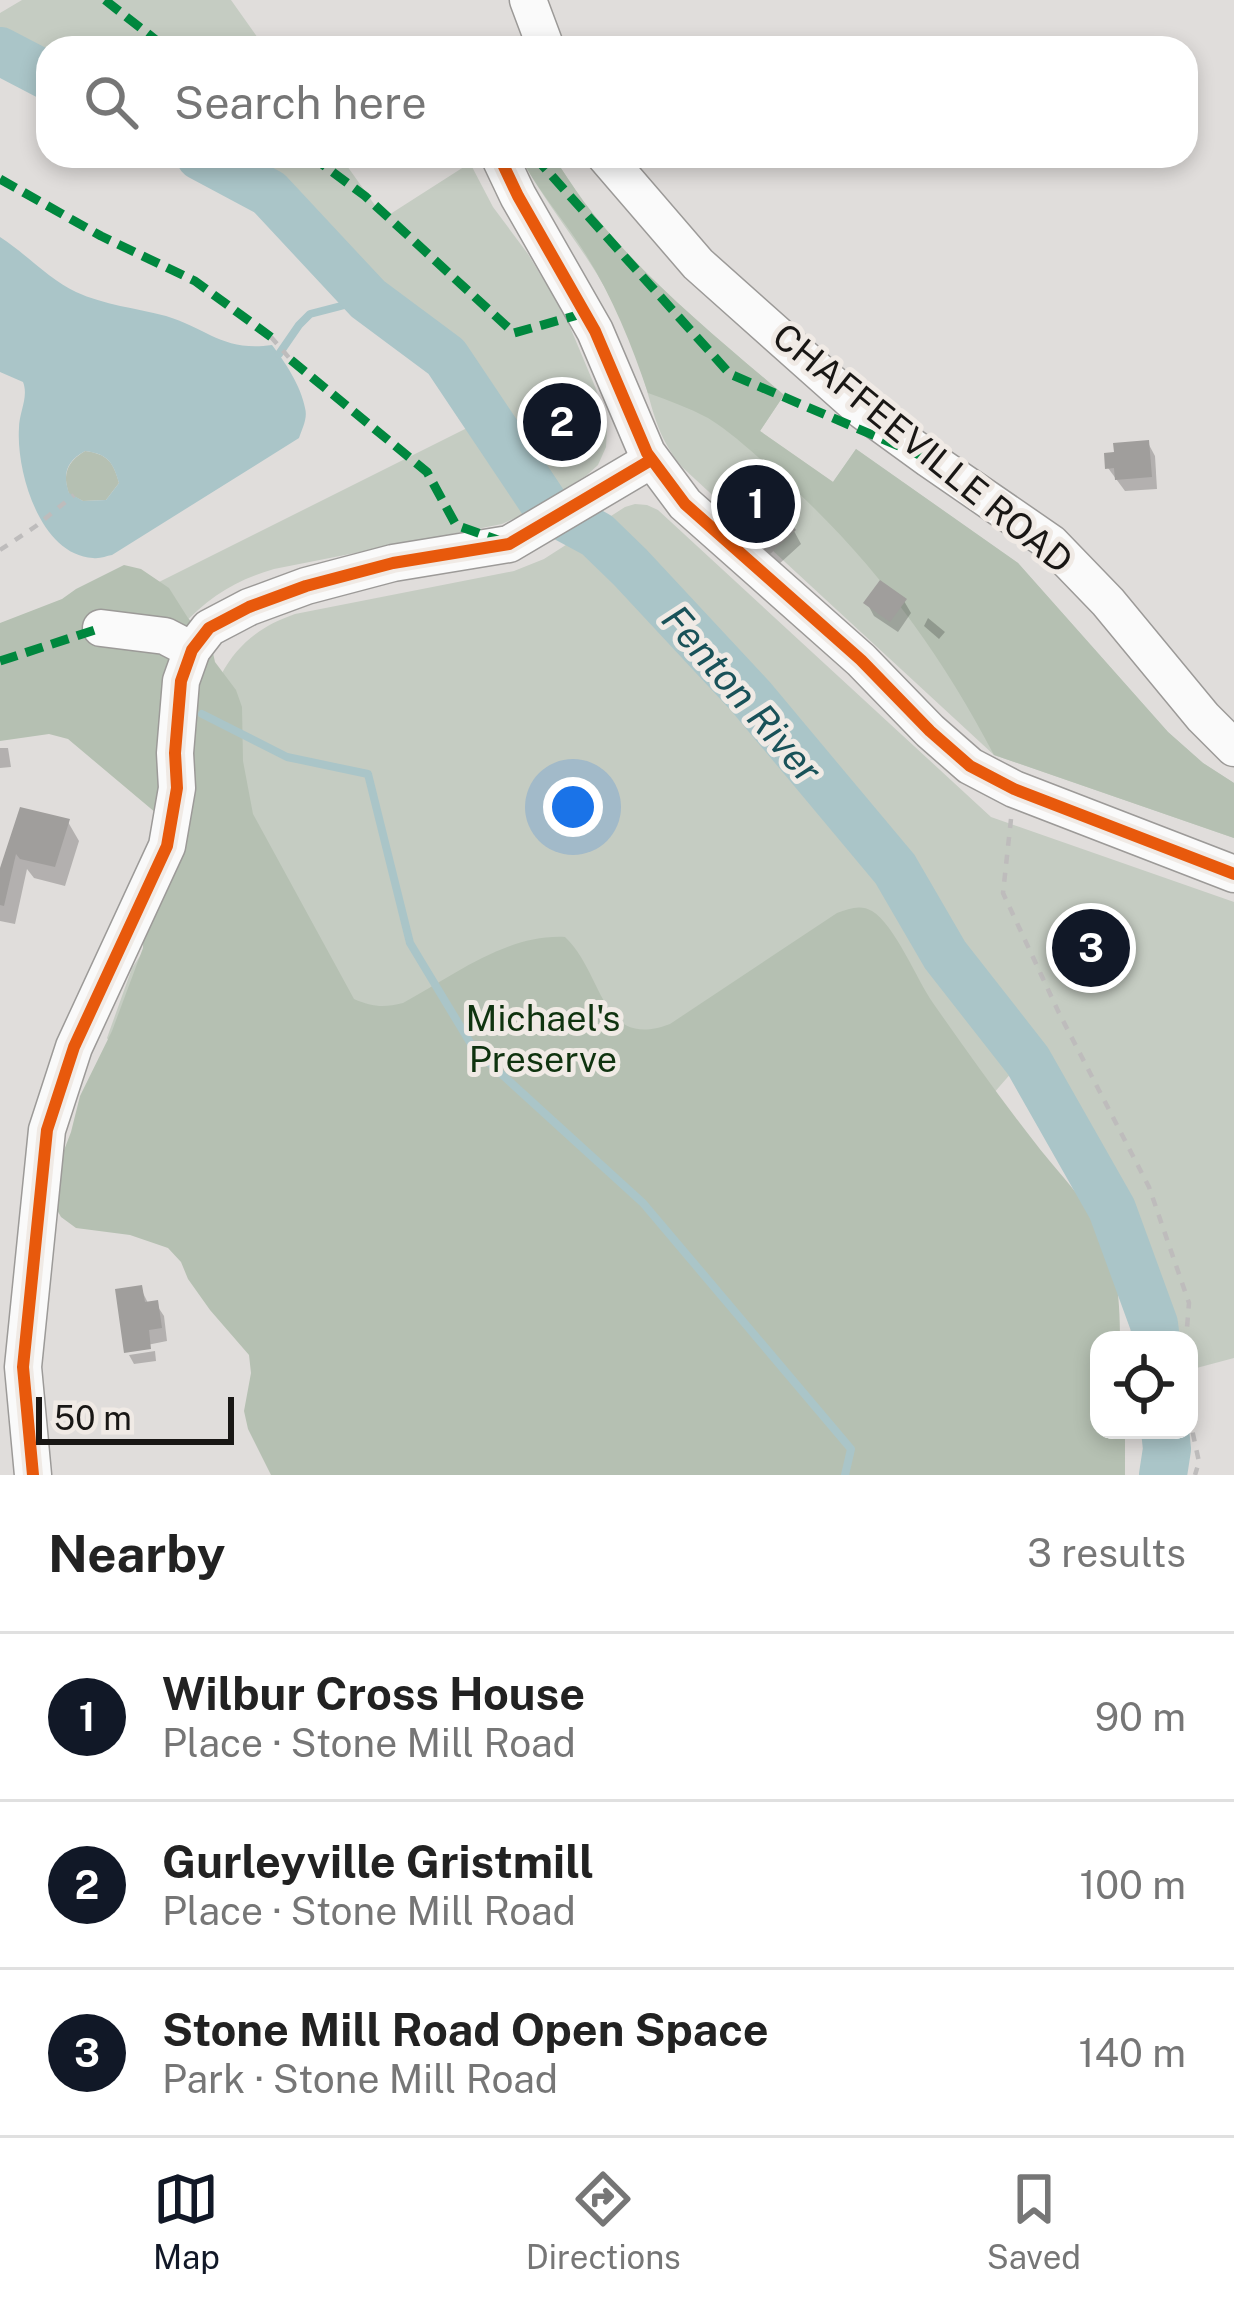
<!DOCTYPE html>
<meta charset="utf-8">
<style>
:root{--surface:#fff;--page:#f2f2f2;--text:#222;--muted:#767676;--line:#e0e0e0;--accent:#111827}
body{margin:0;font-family:"Public Sans",sans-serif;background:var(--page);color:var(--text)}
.controls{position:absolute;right:36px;bottom:36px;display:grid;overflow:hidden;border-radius:24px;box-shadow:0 6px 18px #0003}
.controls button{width:108px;height:108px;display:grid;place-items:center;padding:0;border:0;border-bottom:3px solid var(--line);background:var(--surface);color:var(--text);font:60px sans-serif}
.scale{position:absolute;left:36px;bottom:30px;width:198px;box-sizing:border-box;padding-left:12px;border:6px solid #191715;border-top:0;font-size:33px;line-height:42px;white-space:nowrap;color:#191715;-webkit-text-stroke:9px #f0eae5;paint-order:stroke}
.you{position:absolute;left:573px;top:807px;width:42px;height:42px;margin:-30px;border:9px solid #fff;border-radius:50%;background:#1a73e8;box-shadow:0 0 0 18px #1a73e833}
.badge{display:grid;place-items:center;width:78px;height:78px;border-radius:50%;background:var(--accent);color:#fff;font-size:39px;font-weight:700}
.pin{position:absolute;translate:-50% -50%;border:6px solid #fff;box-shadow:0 3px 12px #0006}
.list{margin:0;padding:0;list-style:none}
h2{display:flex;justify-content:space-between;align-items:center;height:156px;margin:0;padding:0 48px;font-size:51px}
h2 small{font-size:39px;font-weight:400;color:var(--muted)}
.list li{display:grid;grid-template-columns:78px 1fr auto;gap:36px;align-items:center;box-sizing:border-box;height:168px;padding:0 48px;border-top:3px solid var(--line)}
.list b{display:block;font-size:45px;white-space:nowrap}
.list p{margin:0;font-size:39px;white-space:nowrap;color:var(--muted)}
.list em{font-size:39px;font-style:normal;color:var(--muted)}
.icon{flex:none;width:66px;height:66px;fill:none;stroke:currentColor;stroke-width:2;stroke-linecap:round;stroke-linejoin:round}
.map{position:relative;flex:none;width:1234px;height:1475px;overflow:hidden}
.search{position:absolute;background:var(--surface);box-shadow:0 6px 18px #0003;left:36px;right:36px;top:36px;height:132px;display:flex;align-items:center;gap:30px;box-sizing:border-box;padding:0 42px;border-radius:36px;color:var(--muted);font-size:45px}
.sheet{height:660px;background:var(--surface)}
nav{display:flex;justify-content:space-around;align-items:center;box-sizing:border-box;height:168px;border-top:3px solid var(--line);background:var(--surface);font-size:33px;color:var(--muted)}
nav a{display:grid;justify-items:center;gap:6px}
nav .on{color:var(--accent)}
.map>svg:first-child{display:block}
</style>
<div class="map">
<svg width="1234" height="1475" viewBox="0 0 1234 1475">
<rect width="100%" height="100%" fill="#e0dddb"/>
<!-- green -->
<g fill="#c5ccc2">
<polygon points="22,0 231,0 265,48 48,48 48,84 0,67 0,13"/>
<path d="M183,156h157l44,62 86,-55 23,44 35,47 37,61 31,74 11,40 -1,18 -8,18 -11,10 -57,36 -28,13 -228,45c-38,11 -66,28 -93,58l-26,-43 318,-159 -32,-68 -28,-45 -78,-67 -102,-56z"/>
<path d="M520,156h33c10,15 20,31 31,46 53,71 132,135 200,193l-24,36 73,51 23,-33 162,114 150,169 35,31 31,20v55l-240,-83 -312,-288c-26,-32 -28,-55 -40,-93 -9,-26 -19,-52 -32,-77 -26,-50 -64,-91 -90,-141z"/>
<path d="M635,504l12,1 11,5 333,307 243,85v456l-45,12v-30h-34c-16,-68 -38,-133 -76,-192 -19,-29 -41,-55 -59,-85l-196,225 -462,177 -255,-427 25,-70 53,-79 36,-214c17,-32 40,-49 74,-61l219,-43 30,-12 81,-52z"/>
</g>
<!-- forest -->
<g fill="#b5c0b2">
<path d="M520,156h33c10,15 20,31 31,46 53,71 132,135 200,193l-24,36 73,51 23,-33 162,114 150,169 35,31 31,20v55l-240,-83c-57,-109 -128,-204 -221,-285 -20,-17 -42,-38 -65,-52 -19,-10 -40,-18 -60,-25 -18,-53 -39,-105 -71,-152 -19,-28 -41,-54 -57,-85z"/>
<path d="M85,451c22,3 28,10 34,32l-13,17 -23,1 -14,-7c-7,-20 -2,-32 16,-43z"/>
<path d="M124,565l17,4 28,19 19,30 23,26 4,18 21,28 6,17 1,54 10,53 101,185c18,8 30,9 49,4 50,-27 103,-69 162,-66 39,36 35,114 105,87l167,-111c12,-4 23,-9 35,-2 23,14 45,69 61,92 33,47 67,95 103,141 23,30 55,61 70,96 12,31 14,68 14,100h-21v90h26v45h-854l-23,-46 -4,-18 7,-38 -2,-18 -39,-45 -22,-31 -7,-17 -13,-14 -38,-13 -54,-7 -15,-11 -9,-16 6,-35 13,-34 9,-36 32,-65 31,-83 1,-36 12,-99 -88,-74 -19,-5 -49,7v-118l62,-24 14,-10z"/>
</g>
<!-- water -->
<path fill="#aac5c8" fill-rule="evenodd" d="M0,237c25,16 50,43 76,55 28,13 60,16 90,24 42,13 58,36 106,29 13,17 29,41 33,63 3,10 -3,21 -6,30l-187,117c-6,1 -12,4 -19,3 -53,-3 -77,-87 -74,-130 0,-16 10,-31 4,-46l-23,-10zM85,451c23,3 28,11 34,32l-13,17 -23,1 -14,-8c-7,-20 -2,-32 16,-42z"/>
<!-- shadow -->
<g fill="#0003">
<polygon points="566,398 595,443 568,461 546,428"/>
<polygon points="1148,443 1155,456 1157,489 1125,491 1108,468"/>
<polygon points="735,474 763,483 770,495 765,500 794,531 801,544 778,565 743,522 751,496"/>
<polygon points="904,601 911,613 898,632 874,616 867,603"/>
<polygon points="928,618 945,632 939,639 924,626"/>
<polygon points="0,748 8,748 11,767 0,768"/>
<polygon points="22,810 68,822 79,841 65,886 34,878 27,869 15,924 0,921 0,874"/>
<polygon points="141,1289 149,1305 156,1304 164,1316 167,1341 127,1349"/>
<polygon points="155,1351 156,1361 134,1364 129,1355"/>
</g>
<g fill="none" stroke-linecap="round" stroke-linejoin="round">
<!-- stream -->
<g stroke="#aac5c8" stroke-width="8">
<polyline points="279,354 299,325 310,314 368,299"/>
<polyline points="202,714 287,757 368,774 410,943 474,1049 643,1203 851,1449 845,1475"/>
</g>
<!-- river -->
<g stroke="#aac5c8" stroke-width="48">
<polyline points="0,51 48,76"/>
<polyline points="200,156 269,193 368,299 446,357 547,508 597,535 630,567 751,697 895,869 945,955 1028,1061 1112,1209 1154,1324 1156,1340"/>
<polyline points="1163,1475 1167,1449 1165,1430"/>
</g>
</g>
<!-- building -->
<g fill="#a09e9c">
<polygon points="567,394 590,429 558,450 535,415"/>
<polygon points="1149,440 1152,477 1115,480 1114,468 1105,469 1104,453 1114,452 1113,443"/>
<polygon points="746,461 765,481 759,487 796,530 769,555 732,509 749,494 731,474"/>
<polygon points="880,580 907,599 890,622 863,603"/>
<polygon points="20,807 70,819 55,867 20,859 16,854 4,906 0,905 0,868"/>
<polygon points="142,1285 145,1302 158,1300 162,1328 149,1330 151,1349 124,1353 115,1289"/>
</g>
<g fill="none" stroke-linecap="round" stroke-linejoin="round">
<!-- minor casing -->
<g stroke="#9c9a98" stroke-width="39">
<g id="minor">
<polyline points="528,0 546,48"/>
<polyline points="499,156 518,196 595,331 647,453 685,504 861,660 930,731 970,766 1014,789 1234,874"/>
<polyline points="605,156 698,264 863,411 929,459 1051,543 1108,602 1203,717 1234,748"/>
<polyline points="101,628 165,636 192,650"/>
<polyline points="33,1475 23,1367 47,1130 74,1047 167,846 177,788 175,753 181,681 192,650 209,628 249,607 306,586 393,563 509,544 651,460"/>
</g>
</g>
<!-- path -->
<g stroke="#bebcbc" stroke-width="4.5" stroke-dasharray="9 9" stroke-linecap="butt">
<polyline points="271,337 291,360"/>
<polyline points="0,550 36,526 74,495"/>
<polyline points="1011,819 1003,893 1059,1013 1149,1187 1189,1303 1186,1340"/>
<polyline points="1189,1415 1199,1462 1195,1475"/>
</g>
<!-- minor -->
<use href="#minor" stroke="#fafafa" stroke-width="36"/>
<!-- quiet -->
<g stroke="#00873e" stroke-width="9" stroke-dasharray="18 9" stroke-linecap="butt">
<polyline points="105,0 166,48"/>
<polyline points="311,156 365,196 514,333 585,313"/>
<polyline points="534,156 730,374 929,459"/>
<polyline points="0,179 101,236 195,281 271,337"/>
<polyline points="291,360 427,472 456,525 498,540"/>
<polyline points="0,661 101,628"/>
</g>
<!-- cycleway casing -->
<g stroke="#f0eae5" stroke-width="20">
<g id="cycleway">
<polyline points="499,156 518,196 595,331 647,453 685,504 861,660 930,731 970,766 1014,789 1234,874"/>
<polyline points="33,1475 23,1367 47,1130 74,1047 167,846 177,788 175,753 181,681 192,650 209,628 249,607 306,586 393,563 509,544 651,460"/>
</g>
</g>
<!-- cycleway -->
<use href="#cycleway" stroke="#e8590c" stroke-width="12"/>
</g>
<g text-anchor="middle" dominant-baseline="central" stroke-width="10" stroke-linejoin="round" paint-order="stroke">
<!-- street labels -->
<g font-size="36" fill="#191715" stroke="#f0eae5">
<text transform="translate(923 448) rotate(39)">CHAFFEEVILLE ROAD</text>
</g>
<!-- park labels -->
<g font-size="36" fill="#0f330f" stroke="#f0eae5">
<text x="543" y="1018">Michael's<tspan x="543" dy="41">Preserve</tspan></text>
</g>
<!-- water labels -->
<g font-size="39" font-style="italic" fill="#195259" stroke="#f0eae5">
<text transform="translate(742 694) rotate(49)">Fenton River</text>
</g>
</g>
</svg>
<div class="controls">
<button><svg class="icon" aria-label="locate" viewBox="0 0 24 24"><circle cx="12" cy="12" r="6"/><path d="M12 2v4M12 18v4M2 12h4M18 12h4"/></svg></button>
</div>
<div class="scale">50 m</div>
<div class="you"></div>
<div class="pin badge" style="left:756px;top:504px">1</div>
<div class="pin badge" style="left:562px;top:422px">2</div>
<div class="pin badge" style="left:1091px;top:948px">3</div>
<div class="search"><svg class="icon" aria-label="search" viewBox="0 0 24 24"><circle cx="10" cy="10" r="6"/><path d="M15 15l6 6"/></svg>Search here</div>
</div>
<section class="sheet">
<h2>Nearby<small>3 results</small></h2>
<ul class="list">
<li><span class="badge">1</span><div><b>Wilbur Cross House</b><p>Place · Stone Mill Road</p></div><em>90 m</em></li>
<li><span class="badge">2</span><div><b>Gurleyville Gristmill</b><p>Place · Stone Mill Road</p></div><em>100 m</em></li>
<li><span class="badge">3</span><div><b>Stone Mill Road Open Space</b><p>Park · Stone Mill Road</p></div><em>140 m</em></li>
</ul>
</section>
<nav>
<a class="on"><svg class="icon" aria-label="map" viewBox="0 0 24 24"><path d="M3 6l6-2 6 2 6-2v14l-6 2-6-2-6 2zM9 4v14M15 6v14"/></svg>Map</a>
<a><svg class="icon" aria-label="directions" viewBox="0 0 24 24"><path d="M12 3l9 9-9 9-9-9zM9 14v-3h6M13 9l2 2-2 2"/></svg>Directions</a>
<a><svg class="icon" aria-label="saved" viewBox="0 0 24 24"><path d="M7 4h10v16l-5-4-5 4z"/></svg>Saved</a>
</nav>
